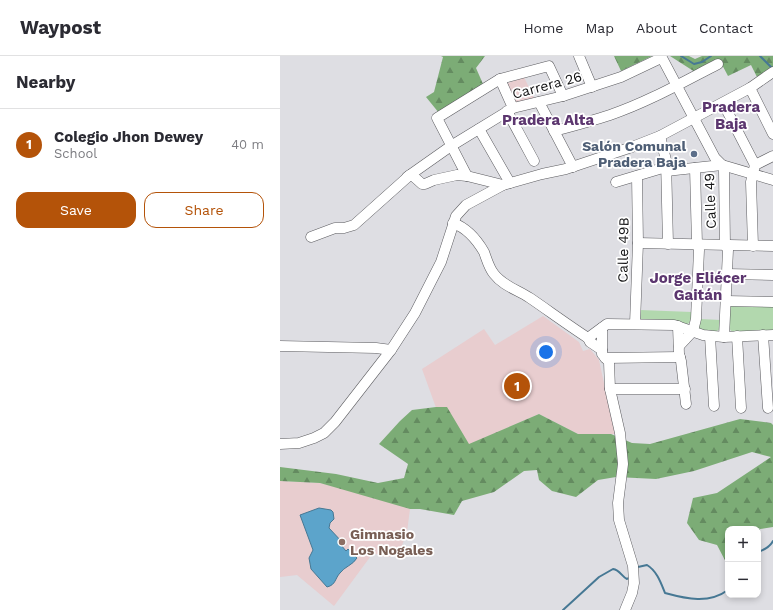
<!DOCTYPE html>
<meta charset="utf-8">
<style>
:root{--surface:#fff;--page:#f7f7f7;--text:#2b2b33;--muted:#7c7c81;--line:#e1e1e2;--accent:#b45309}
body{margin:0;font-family:"Work Sans",sans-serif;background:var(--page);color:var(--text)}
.controls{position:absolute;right:12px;bottom:12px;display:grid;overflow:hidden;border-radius:8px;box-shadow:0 2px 6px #0003}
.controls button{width:36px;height:36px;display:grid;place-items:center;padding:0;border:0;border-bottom:1px solid var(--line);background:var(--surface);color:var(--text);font:20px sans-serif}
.you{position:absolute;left:266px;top:296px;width:14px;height:14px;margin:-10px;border:3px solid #fff;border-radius:50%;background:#1a73e8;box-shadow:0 0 0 6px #1a73e833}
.badge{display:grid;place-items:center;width:26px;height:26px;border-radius:50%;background:var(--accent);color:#fff;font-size:13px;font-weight:700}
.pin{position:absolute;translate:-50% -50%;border:2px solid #fff;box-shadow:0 1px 4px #0006}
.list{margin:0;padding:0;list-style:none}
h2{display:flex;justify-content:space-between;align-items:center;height:52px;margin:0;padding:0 16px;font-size:17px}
h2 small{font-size:13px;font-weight:400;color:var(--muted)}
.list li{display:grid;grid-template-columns:26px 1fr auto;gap:12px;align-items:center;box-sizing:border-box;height:72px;padding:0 16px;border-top:1px solid var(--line)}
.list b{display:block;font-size:15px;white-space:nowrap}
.list p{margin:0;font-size:13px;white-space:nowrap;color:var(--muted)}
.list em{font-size:13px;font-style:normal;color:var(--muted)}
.actions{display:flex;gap:8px;padding:12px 16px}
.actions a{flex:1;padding:9px 0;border:1px solid var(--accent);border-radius:12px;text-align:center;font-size:14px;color:var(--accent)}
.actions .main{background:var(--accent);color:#fff}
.map{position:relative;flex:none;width:493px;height:554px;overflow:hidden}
header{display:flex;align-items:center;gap:24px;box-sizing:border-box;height:56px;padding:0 20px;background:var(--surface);border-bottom:1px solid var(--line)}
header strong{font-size:19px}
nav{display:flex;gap:22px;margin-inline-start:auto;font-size:14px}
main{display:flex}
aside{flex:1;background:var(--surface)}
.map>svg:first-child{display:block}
</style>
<header>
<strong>Waypost</strong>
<nav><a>Home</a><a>Map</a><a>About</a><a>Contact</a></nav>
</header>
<main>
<aside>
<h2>Nearby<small></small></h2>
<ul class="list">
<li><span class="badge">1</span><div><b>Colegio Jhon Dewey</b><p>School</p></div><em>40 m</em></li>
</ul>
<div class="actions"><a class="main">Save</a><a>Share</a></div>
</aside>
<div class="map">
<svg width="493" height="554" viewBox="0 0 493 554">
<defs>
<pattern id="forest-firs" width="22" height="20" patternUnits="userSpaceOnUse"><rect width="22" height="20" fill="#7cac76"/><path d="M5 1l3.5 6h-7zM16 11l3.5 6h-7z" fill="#648b60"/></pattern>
</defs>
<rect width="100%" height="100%" fill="#dedee3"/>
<!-- education -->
<g fill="#e8cdcf">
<polygon points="244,21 254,42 234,47 225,28"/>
<polygon points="263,260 299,286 303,295 310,293 319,304 335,378 298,378 259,358 172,396 142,313 204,273 215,289"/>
<polygon points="0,425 40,427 98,441 130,453 127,476 118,500 105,501 93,497 54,550 17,519 0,521"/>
</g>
<!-- grass -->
<g fill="#b2d8ae">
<polygon points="449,248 493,249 493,276 453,277 448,271"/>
<polygon points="360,254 412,256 413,260 409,267 406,269 361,265 358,263"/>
<path d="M420,263l21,1 1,7c-8,8 -13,5 -23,2l-1,-7z"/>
</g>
<!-- forest -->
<g fill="url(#forest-firs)">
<polygon points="161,0 205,0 196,12 203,28 159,57 146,41 154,36 163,1"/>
<polygon points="334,0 372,0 341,15"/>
<polygon points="390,0 409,0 415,3 422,0 493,0 493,11 477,21 471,9 448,20 439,3 415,16"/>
<polygon points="156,351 167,351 189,388 259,358 298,378 331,378 352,387 370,388 460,363 491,367 493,369 493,471 480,473 480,506 478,508 478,473 448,473 448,510 437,489 419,484 407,467 413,442 437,437 491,401 472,396 414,415 376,423 336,421 318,424 296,441 272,435 259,424 257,414 244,415 214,436 182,445 174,459 140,453 130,453 40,427 0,425 0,411 56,418 98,427 124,422 128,408 99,388 120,365 132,354"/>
</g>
<!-- water -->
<path fill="#5ca4cb" stroke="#467894" d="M39,452l12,2 2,2 1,7 -4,4 -1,5 14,15 -2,2 5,6 2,-2 9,9c-4,7 -13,9 -17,15 -5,5 -4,12 -13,14l-16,-18 -2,-11 4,-8 -13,-35z"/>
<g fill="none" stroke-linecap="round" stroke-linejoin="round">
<!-- stream -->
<g stroke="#467894" stroke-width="2">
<polyline points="401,0 414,8 422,6 431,0"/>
<polyline points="480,0 493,13"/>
<path d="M478,496c6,-2 12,-5 15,-11"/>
<path d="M358,511l9,-2c10,6 14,18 18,28 22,6 44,11 63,-3"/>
<path d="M283,554l36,-33 14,-8c7,1 9,8 14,10l3,-2"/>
</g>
<!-- minor casing -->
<g stroke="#5c5c60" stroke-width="11">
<g id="minor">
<polyline points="299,0 312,31"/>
<polyline points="381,0 435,102 442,109 444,114 445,189 448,194 444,281"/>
<polyline points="220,23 233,52"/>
<polyline points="470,32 493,78"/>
<polyline points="259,46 293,111"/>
<polyline points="443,47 475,109"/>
<polyline points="227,55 254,105"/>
<polyline points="199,73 230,127"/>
<path d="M274,75c19,-5 38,-10 56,-16 38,-13 73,-33 108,-51"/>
<polyline points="380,80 386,104 388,188"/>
<polyline points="386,115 442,109 493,124"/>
<polyline points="187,120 157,62 220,23 269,10 283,40"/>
<polyline points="127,121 171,90 233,52 283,40 341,21 381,2"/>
<polyline points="336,126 386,111"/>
<path d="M173,167c14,5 24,17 31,29 3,8 5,16 10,22 9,12 24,16 36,24 19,13 38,27 58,40l2,4 12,8"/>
<polyline points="31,181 55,172 64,172 74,169 130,119 132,119 142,128 145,128 154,124 177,119 187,120 223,129"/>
<polyline points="358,187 493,190"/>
<polyline points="473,190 471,126 475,109 493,100"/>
<polyline points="447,218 493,219"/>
<polyline points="446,245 493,246"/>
<polyline points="355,268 358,187 357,120"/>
<polyline points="398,270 399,298 401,305 406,348"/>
<polyline points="322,272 322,298 329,306 330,333 340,377 343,408 338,447 339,464 353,510 354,527 352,537 345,554"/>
<polyline points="483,279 488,352"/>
<polyline points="430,280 434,350"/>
<polyline points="457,280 461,352"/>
<polyline points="308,282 327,268 394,269 423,279 444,281 493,279"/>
<polyline points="0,290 96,292 111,294"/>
<polyline points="399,290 413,275 416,263 419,194 417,188 415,112"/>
<polyline points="325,302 400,301"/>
<polyline points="330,333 405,333"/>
<polyline points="0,388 19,387 34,382 44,377 55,366 111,294 135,257 161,206 176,160 186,149 223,129 262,118 286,113 352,91 380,80 470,32 493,16"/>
</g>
</g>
<!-- minor -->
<use href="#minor" stroke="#fff" stroke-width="10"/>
</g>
<!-- markers -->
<circle fill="#5c6f8a" stroke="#fff" stroke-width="1.5" cx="414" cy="98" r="4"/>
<circle fill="#8d6e63" stroke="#fff" stroke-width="1.5" cx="62" cy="486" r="4"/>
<g text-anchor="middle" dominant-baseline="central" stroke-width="3.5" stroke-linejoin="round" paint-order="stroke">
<!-- street labels -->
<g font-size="14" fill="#131314" stroke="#fff">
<text transform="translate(267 29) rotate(-15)">Carrera 26</text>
<text transform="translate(430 145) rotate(-92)">Calle 49</text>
<text transform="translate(343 194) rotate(-89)">Calle 49B</text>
</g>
<!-- service labels -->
<g font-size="14" font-weight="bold" fill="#4e5e75" stroke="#fff" text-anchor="end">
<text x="406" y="90">Salón Comunal<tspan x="406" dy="16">Pradera Baja</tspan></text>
</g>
<!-- education labels -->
<g font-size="14" font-weight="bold" fill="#785e54" stroke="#fff" text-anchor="start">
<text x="70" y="478">Gimnasio<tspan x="70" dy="16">Los Nogales</tspan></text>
</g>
<!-- neighbourhood labels -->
<g font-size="15" font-weight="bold" fill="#5c366f" stroke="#fff">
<text x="451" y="51">Pradera<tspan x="451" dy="17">Baja</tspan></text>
<text x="268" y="64">Pradera Alta</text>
<text x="418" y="222">Jorge Eliécer<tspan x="418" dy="17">Gaitán</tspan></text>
</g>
</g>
</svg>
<div class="controls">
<button>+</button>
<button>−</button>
</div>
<div class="you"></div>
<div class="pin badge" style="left:237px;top:330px">1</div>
</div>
</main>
